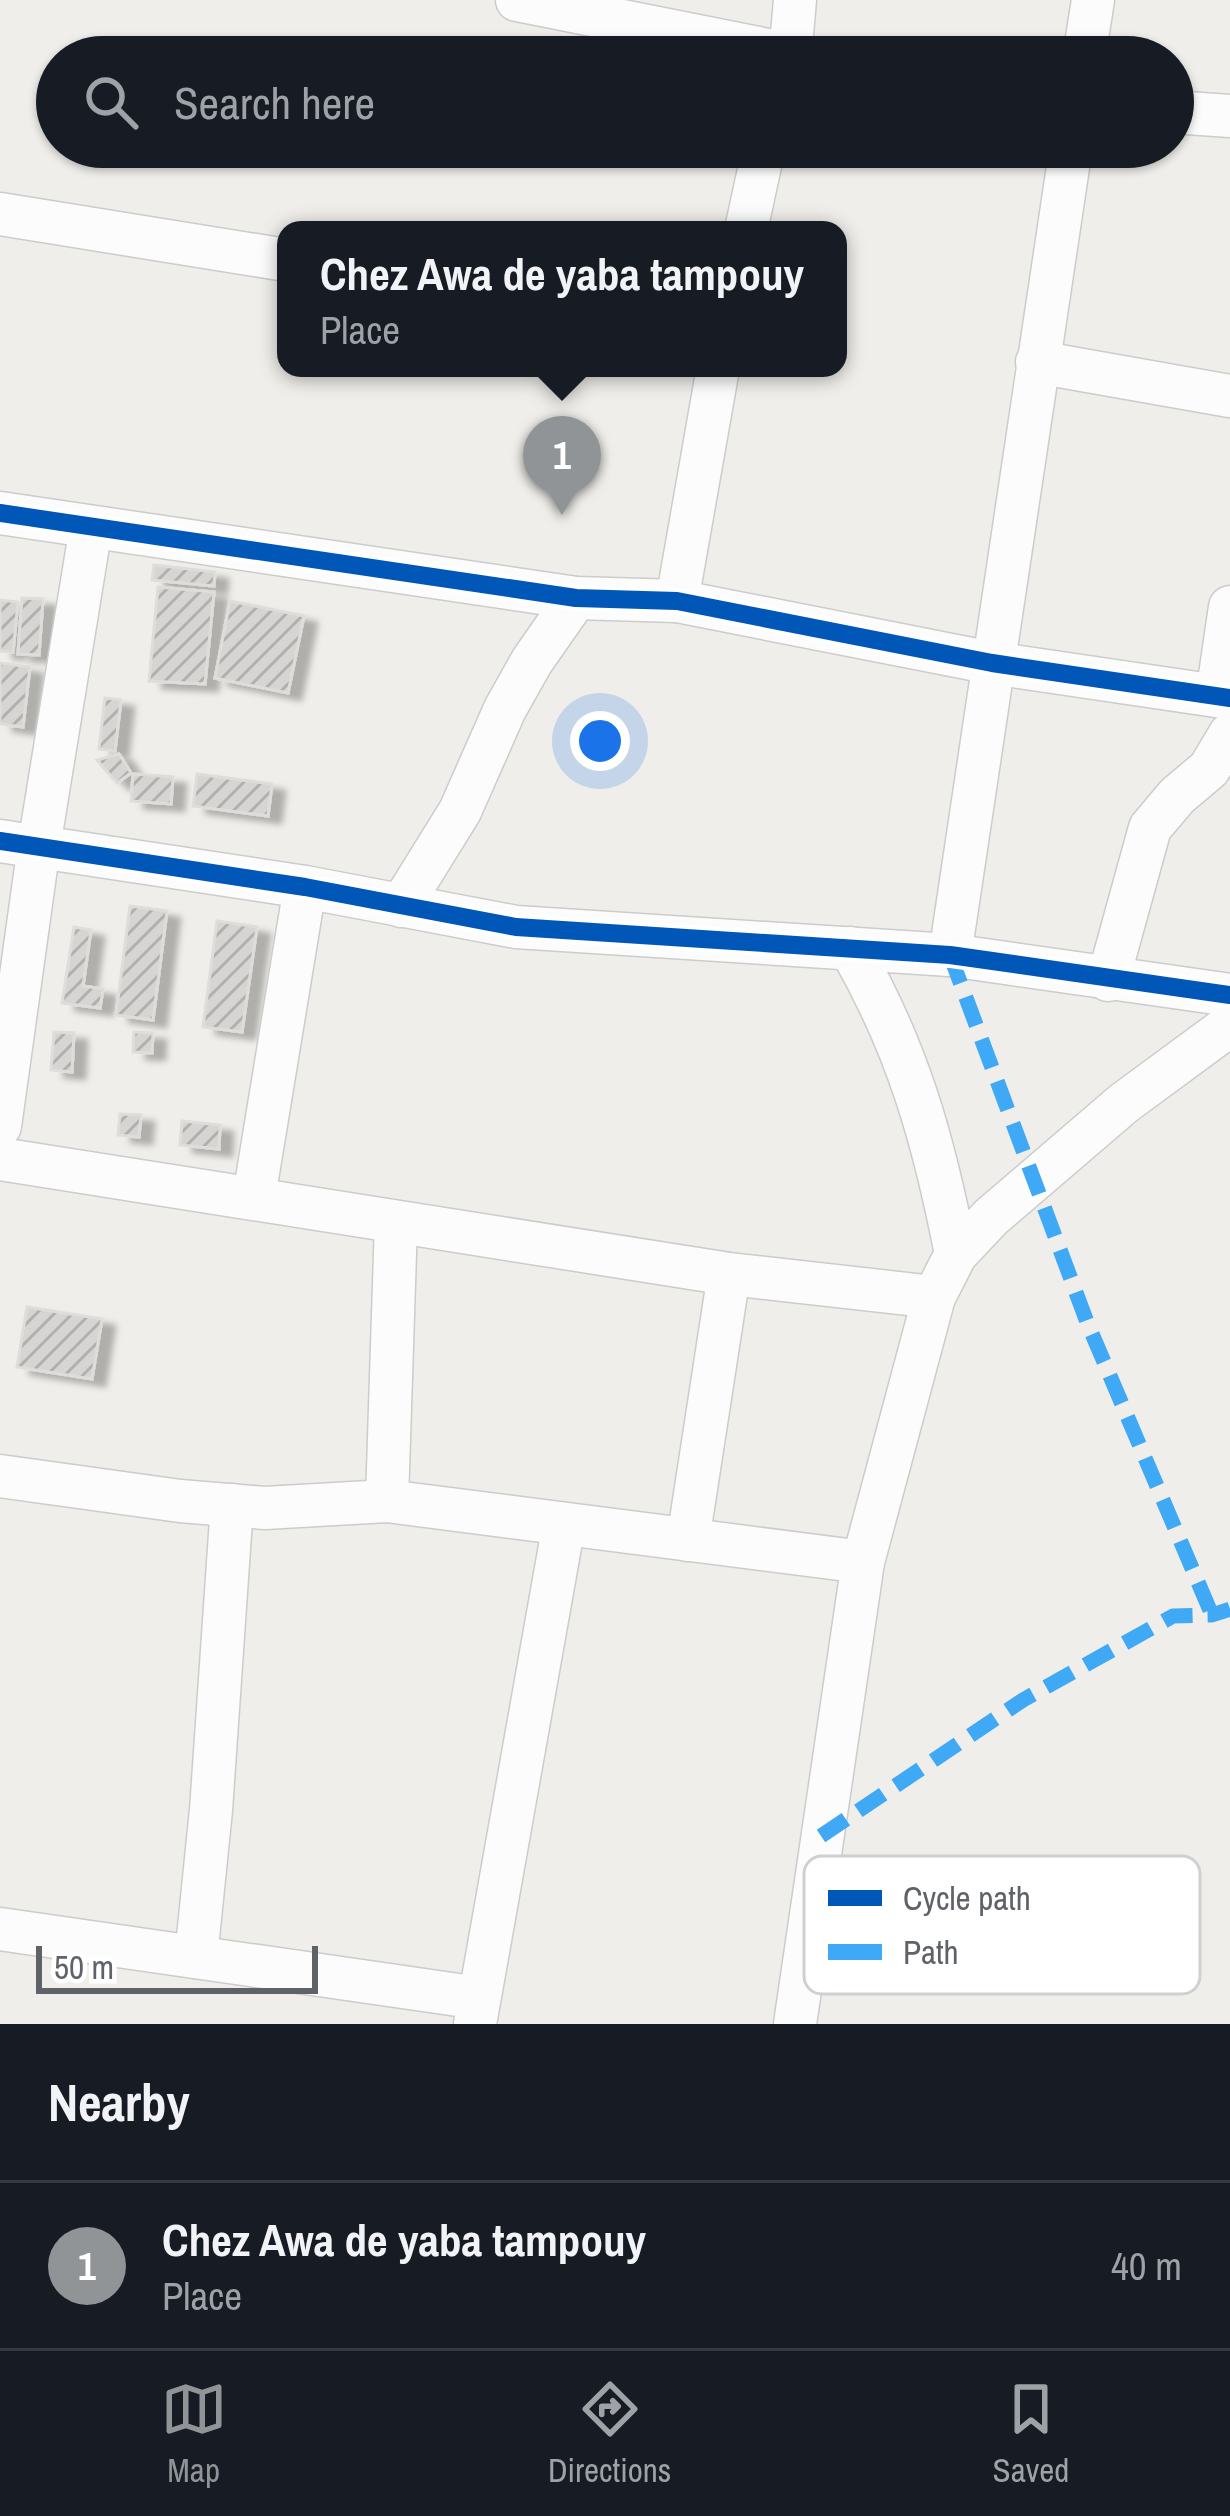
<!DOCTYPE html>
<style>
:root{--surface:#171b24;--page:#20242c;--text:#f1f3f6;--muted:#9ea1a6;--line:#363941;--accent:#919496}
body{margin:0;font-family:"Archivo Narrow",sans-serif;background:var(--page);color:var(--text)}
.scale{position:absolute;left:36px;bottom:30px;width:282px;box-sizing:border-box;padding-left:12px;border:6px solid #5f6368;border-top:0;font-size:33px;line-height:42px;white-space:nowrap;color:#5f6368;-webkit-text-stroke:9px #fff;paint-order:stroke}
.you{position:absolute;left:600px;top:741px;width:42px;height:42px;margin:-30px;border:9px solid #fff;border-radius:50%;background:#1a73e8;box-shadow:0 0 0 18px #1a73e833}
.badge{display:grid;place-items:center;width:78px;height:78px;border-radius:50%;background:var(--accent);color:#fff;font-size:39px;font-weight:700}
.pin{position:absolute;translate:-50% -99px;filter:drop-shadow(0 3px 6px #0008)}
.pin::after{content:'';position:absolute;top:63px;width:42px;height:36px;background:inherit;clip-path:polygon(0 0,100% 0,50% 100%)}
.popup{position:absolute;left:277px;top:221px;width:570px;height:156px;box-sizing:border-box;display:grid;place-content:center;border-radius:24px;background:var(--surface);filter:drop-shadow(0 3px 9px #0005);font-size:39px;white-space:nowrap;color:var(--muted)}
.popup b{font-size:45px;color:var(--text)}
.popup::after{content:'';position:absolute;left:50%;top:100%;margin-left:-24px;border:24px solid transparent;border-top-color:var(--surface)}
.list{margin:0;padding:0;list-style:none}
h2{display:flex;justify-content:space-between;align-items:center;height:156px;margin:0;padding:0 48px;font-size:51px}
h2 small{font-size:39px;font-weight:400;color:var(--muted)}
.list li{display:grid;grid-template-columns:78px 1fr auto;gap:36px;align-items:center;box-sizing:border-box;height:168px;padding:0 48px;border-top:3px solid var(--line)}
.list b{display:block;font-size:45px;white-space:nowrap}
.list p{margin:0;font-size:39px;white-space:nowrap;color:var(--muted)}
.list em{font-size:39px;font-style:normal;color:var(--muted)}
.icon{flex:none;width:66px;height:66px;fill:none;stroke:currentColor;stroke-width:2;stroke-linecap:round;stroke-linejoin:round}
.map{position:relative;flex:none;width:1230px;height:2024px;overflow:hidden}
.search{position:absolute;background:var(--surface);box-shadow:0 3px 9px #0004;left:36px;right:36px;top:36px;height:132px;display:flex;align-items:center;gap:30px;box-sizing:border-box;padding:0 42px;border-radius:66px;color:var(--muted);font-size:45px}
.sheet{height:324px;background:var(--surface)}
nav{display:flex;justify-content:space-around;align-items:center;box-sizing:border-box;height:168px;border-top:3px solid var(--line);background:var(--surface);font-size:33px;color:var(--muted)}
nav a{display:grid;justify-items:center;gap:6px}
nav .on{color:var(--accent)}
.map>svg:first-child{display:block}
</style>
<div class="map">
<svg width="1230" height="2024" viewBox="0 0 1230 2024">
<defs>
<pattern id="building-hatch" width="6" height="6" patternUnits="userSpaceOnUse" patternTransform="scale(3)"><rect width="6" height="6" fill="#d6d5d3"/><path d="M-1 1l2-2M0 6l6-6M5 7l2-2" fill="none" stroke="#b1b0af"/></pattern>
<filter id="shadow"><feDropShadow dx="13" dy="7" stdDeviation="3" flood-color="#0004"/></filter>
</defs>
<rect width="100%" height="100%" fill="#efeeea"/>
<!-- building -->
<g fill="url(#building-hatch)" stroke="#deddd9" stroke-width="3" filter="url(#shadow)">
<polygon points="154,565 215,572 214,586 152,580"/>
<polygon points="158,587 214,592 205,684 149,681"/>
<polygon points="22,598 43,599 39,655 18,654"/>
<polygon points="0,600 18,602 13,652 0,651"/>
<polygon points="230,601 304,616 288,693 215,678"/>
<polygon points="0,663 30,667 23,727 0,724"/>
<polygon points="105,698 121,700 115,751 99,749"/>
<polygon points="119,754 131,773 117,783 97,760"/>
<polygon points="133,774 173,777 171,804 131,801"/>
<polygon points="197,774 272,784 268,816 193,806"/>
<polygon points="130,906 167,911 153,1020 116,1015"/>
<polygon points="217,921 257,927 242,1032 203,1027"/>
<polygon points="74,927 91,930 83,986 103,989 100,1008 62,1003"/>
<polygon points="54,1032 74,1033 72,1072 51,1070"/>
<polygon points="134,1032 153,1033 152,1053 133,1052"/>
<polygon points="120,1114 141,1115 139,1137 118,1135"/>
<polygon points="182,1121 220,1125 219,1149 180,1145"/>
<polygon points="27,1307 102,1319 92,1379 17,1367"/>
</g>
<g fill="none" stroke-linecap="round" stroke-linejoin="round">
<!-- street casing -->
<g stroke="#cbcccc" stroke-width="45">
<g id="street">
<polyline points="517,0 803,57"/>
<polyline points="790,57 795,0"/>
<polyline points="1084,57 1093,0"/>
<polyline points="1173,112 1230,116"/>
<polyline points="0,214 286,260"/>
<polyline points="746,230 764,147"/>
<polyline points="1037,362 1230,396"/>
<polyline points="0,513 576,598 677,601 992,663 1230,698"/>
<polyline points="677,601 718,368"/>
<polyline points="1217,696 1230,607"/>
<polyline points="0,841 305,887 516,927 950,955 1230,995"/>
<polyline points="401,906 460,811 505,709 532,661 576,598"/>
<path d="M850,948c58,100 84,193 106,306"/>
<polyline points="950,955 1071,147"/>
<polyline points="1108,980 1150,828 1177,796 1209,769 1230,734"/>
<polyline points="0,1126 39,846 91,527"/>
<polyline points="0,1159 729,1274 934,1297"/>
<polyline points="254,1197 305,887"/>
<polyline points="0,1476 180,1501 265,1508 387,1501 863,1562"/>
<polyline points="387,1501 396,1222"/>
<polyline points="688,1540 729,1274"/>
<polyline points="0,1929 479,1998"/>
<polyline points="196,1957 211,1810 232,1505"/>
<polyline points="475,2024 564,1524"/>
<polyline points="795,2024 863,1562 934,1297 956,1254 991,1217 1124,1103 1230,1025"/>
</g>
</g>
<!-- street -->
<use href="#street" stroke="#fdfcfc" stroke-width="42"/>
<!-- quiet -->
<g stroke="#3fa9f5" stroke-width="15" stroke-dasharray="30 15" stroke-linecap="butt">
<polyline points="950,955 1087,1322 1212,1615"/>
<polyline points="821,1836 1023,1700 1173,1616 1212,1615 1230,1609"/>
</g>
<!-- cycleway casing -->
<g stroke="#fff" stroke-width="26">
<g id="cycleway">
<polyline points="0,513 576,598 677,601 992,663 1230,698"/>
<polyline points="0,841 305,887 516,927 950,955 1230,995"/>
</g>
</g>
<!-- cycleway -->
<use href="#cycleway" stroke="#0057b8" stroke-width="18"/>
</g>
<!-- legend -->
<rect x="804" y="1856" width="396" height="138" rx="18" fill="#fff" stroke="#cfd0d2" stroke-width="3"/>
<rect x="828" y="1890" width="54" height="16" fill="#0057b8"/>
<rect x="828" y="1944" width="54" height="16" fill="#3fa9f5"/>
<g font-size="33" fill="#5f6368">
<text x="903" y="1910">Cycle path</text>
<text x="903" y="1964">Path</text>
</g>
</svg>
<div class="scale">50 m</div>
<div class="you"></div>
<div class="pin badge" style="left:562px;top:515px">1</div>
<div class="popup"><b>Chez Awa de yaba tampouy</b>Place</div>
<div class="search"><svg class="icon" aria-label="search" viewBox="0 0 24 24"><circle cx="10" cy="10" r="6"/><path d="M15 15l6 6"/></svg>Search here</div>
</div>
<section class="sheet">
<h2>Nearby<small></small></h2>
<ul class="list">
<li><span class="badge">1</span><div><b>Chez Awa de yaba tampouy</b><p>Place</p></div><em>40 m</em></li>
</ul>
</section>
<nav>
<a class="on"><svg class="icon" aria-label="map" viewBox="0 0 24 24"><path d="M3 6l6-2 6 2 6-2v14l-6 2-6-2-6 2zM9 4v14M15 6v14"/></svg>Map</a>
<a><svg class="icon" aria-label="directions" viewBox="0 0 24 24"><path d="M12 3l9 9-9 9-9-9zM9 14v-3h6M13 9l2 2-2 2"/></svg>Directions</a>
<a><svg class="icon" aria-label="saved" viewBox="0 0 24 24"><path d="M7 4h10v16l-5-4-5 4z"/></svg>Saved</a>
</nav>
